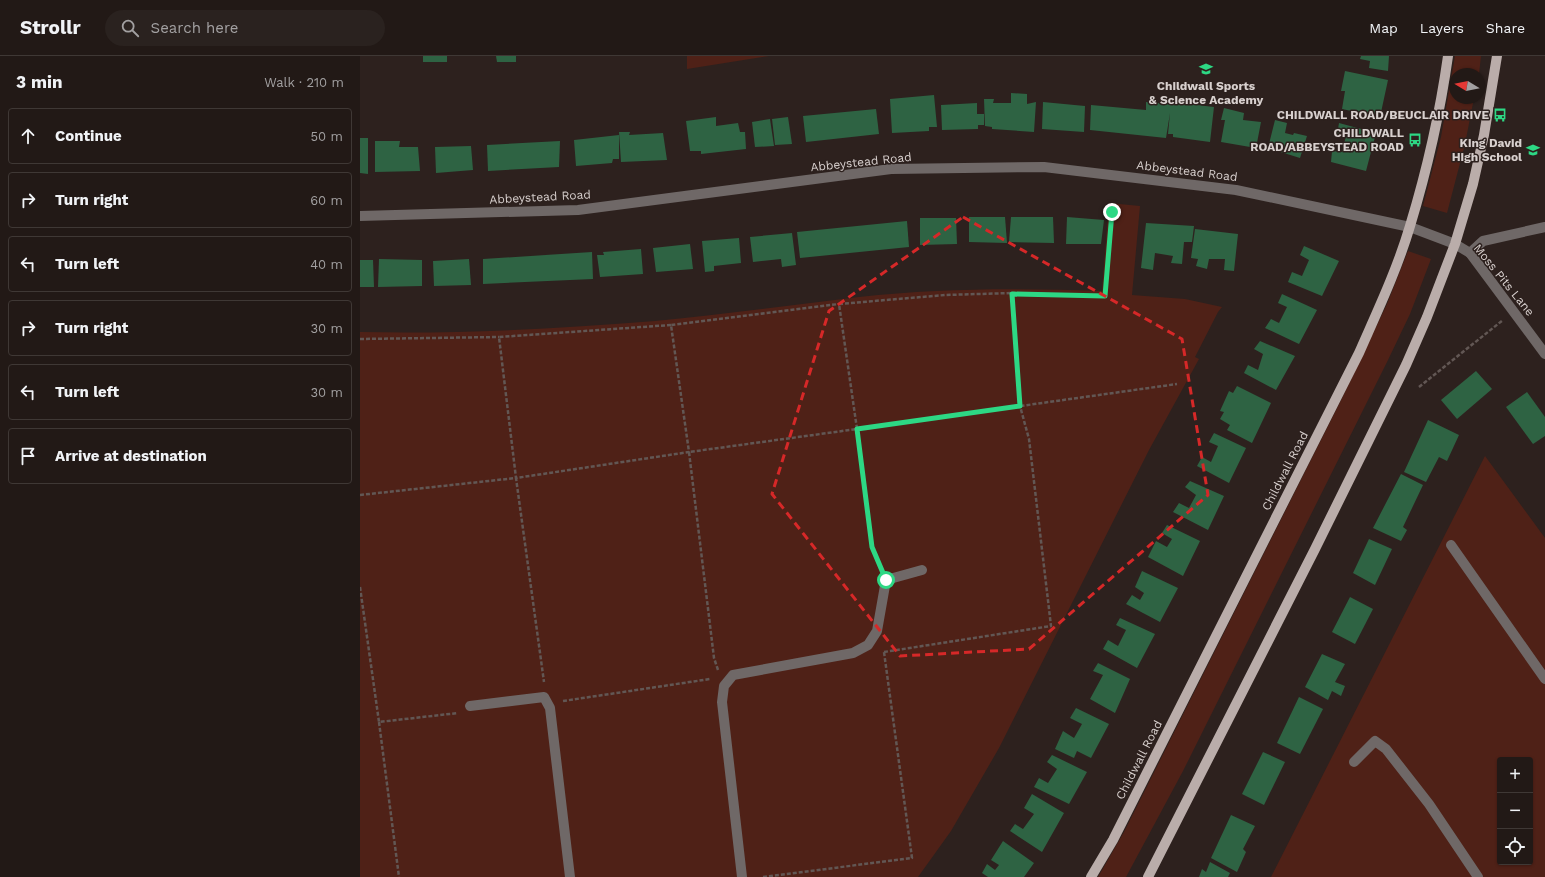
<!DOCTYPE html>
<meta charset="utf-8">
<style>
:root{--surface:#221916;--page:#2a221f;--text:#f1f3f6;--muted:#a2a0a1;--line:#3f3835}
body{margin:0;font-family:"Work Sans",sans-serif;background:var(--page);color:var(--text)}
.controls{position:absolute;right:12px;bottom:12px;display:grid;overflow:hidden;border-radius:4px;box-shadow:0 1px 3px #0004}
.controls button{width:36px;height:36px;display:grid;place-items:center;padding:0;border:0;border-bottom:1px solid var(--line);background:var(--surface);color:var(--text);font:20px sans-serif}
.compass{position:absolute;left:1089px;top:12px;width:36px;height:36px;border-radius:50%;background:var(--surface);box-shadow:0 1px 3px #0004;rotate:280deg}
.stop{position:absolute;width:12px;height:12px;margin:-9px;border:3px solid #2dd884;border-radius:50%;background:#fff}
.stop.end{background:#2dd884;border-color:#fff;box-shadow:0 1px 4px #0008}
.list{margin:0;padding:0;list-style:none}
h2{display:flex;justify-content:space-between;align-items:center;height:52px;margin:0;padding:0 16px;font-size:17px}
h2 small{font-size:13px;font-weight:400;color:var(--muted)}
.list li{display:grid;grid-template-columns:26px 1fr auto;gap:12px;align-items:center;box-sizing:border-box;height:56px;margin:0 8px 8px;padding:0 8px;border:1px solid var(--line);border-radius:4px}
.list b{display:block;font-size:15px;white-space:nowrap}
.list em{font-size:13px;font-style:normal;color:var(--muted)}
.icon{flex:none;width:22px;height:22px;fill:none;stroke:currentColor;stroke-width:2;stroke-linecap:round;stroke-linejoin:round}
.map{position:relative;flex:none;width:1185px;height:821px;overflow:hidden}
header{display:flex;align-items:center;gap:24px;box-sizing:border-box;height:56px;padding:0 20px;background:var(--surface);border-bottom:1px solid var(--line)}
header strong{font-size:19px}
nav{display:flex;gap:22px;margin-inline-start:auto;font-size:14px}
.search{width:280px;height:36px;background:var(--page);display:flex;align-items:center;gap:10px;box-sizing:border-box;padding:0 14px;border-radius:22px;color:var(--muted);font-size:15px}
main{display:flex}
aside{flex:1;background:var(--surface)}
.map>svg:first-child{display:block}
</style>
<header>
<strong>Strollr</strong>
<div class="search"><svg class="icon" aria-label="search" viewBox="0 0 24 24"><circle cx="10" cy="10" r="6"/><path d="M15 15l6 6"/></svg>Search here</div>
<nav><a>Map</a><a>Layers</a><a>Share</a></nav>
</header>
<main>
<aside>
<h2>3 min<small>Walk · 210 m</small></h2>
<ul class="list">
<li><svg class="icon" aria-label="ahead" viewBox="0 0 24 24"><path d="M12 20V5M6 11l6-6 6 6"/></svg><div><b>Continue</b></div><em>50 m</em></li>
<li><svg class="icon" aria-label="right" viewBox="0 0 24 24"><path d="M7 20v-9h11M14 6l5 5-5 5"/></svg><div><b>Turn right</b></div><em>60 m</em></li>
<li><svg class="icon" aria-label="left" viewBox="0 0 24 24"><path d="M17 20v-9H6M10 6l-5 5 5 5"/></svg><div><b>Turn left</b></div><em>40 m</em></li>
<li><svg class="icon" aria-label="right" viewBox="0 0 24 24"><path d="M7 20v-9h11M14 6l5 5-5 5"/></svg><div><b>Turn right</b></div><em>30 m</em></li>
<li><svg class="icon" aria-label="left" viewBox="0 0 24 24"><path d="M17 20v-9H6M10 6l-5 5 5 5"/></svg><div><b>Turn left</b></div><em>30 m</em></li>
<li><svg class="icon" aria-label="arrive" viewBox="0 0 24 24"><path d="M6 21V4h12l-3 4 3 4H6"/></svg><div><b>Arrive at destination</b></div></li>
</ul>
</aside>
<div class="map">
<svg width="1185" height="821" viewBox="0 0 1185 821">
<rect width="100%" height="100%" fill="#2d211e"/>
<!-- green -->
<g fill="#4f2117" fill-rule="evenodd">
<polygon points="327,0 409,0 327,13"/>
<polygon points="1095,0 1121,0 1119,18 1095,18 1095,42 1114,42 1105,88 1087,157 1063,150 1081,81"/>
<path d="M749,147l31,3 -8,89 53,4 37,8 -4,5 -23,45 4,2 -50,91 -150,298 -48,83 -33,46h-558v-545c98,2 197,-3 295,-11 68,-6 136,-16 204,-24 81,-9 161,-9 243,-6z"/>
<polygon points="1048,195 1071,203 1050,258 1028,304 823,715 766,821 738,821 764,776 982,342 1027,248"/>
<path d="M1125,400l60,82v339h-274zM1140,704h30v102h-30z"/>
</g>
<!-- building -->
<g fill="#2e6343">
<rect x="63" y="0" width="24" height="6"/>
<polygon points="136,0 156,0 156,6 137,6"/>
<polygon points="1001,0 1029,0 1028,15 1009,12 1010,5 1000,3"/>
<polygon points="985,15 1028,24 1020,61 982,53 985,35 981,35"/>
<polygon points="651,37 667,38 667,48 676,46 674,76 632,73 632,71 625,70 624,43 634,43 633,47 651,47"/>
<polygon points="574,39 577,71 569,71 569,75 532,77 530,43"/>
<polygon points="683,46 725,50 724,76 682,73"/>
<polygon points="786,46 811,48 811,46 854,51 850,86 813,81 813,78 808,78 810,57 806,82 730,74 731,49 786,54"/>
<polygon points="617,47 617,58 624,58 624,69 618,69 618,73 582,74 581,49"/>
<polygon points="864,52 884,57 883,64 901,66 896,92 861,86 865,64 861,64"/>
<polygon points="516,53 519,78 446,86 443,60"/>
<polygon points="356,61 356,70 378,67 380,76 385,76 386,93 341,98 341,95 330,95 326,65"/>
<polygon points="428,61 432,88 415,89 412,63"/>
<polygon points="410,63 414,90 395,91 392,66"/>
<polygon points="915,64 927,67 925,77 933,79 934,77 947,80 940,102 908,92"/>
<polygon points="979,67 1016,77 1006,115 971,106 972,95 982,96 986,80 977,79"/>
<polygon points="259,76 270,76 269,79 303,77 307,104 261,106"/>
<polygon points="259,79 259,103 253,103 252,107 216,110 214,84"/>
<polygon points="0,82 8,82 8,118 0,117"/>
<polygon points="15,85 40,85 39,91 58,91 60,115 15,116"/>
<polygon points="200,85 199,111 128,115 127,89"/>
<polygon points="111,90 113,114 76,117 75,91"/>
<polygon points="609,161 645,161 647,187 609,186"/>
<polygon points="651,161 693,161 694,187 649,186"/>
<polygon points="707,161 744,164 741,188 706,188"/>
<polygon points="560,162 596,162 597,188 560,189"/>
<polygon points="547,165 549,191 440,202 437,176"/>
<polygon points="786,167 834,170 832,186 824,186 822,208 811,207 813,200 795,197 793,214 781,212"/>
<polygon points="835,173 878,178 874,215 864,214 865,203 849,203 847,213 836,210 838,203 831,202"/>
<polygon points="432,177 436,209 422,211 421,203 393,206 390,181"/>
<polygon points="379,182 381,207 354,210 354,215 345,216 342,185"/>
<polygon points="330,188 333,213 296,216 293,192"/>
<polygon points="944,190 979,205 962,240 928,226 932,216 942,220 949,204 940,199"/>
<polygon points="281,193 283,218 240,221 237,199 244,199 243,196"/>
<polygon points="232,196 233,223 123,228 123,203"/>
<polygon points="19,203 62,204 62,230 18,231"/>
<polygon points="109,203 111,229 74,230 73,205"/>
<polygon points="0,204 13,204 14,231 0,231"/>
<polygon points="922,238 957,254 939,288 905,272 911,263 919,267 927,251 918,247"/>
<polygon points="900,285 935,300 916,334 884,317 888,309 898,314 903,298 894,293"/>
<polygon points="1116,315 1132,333 1097,363 1081,344"/>
<polygon points="877,330 911,347 892,387 867,374 870,369 860,363 864,356 860,355 869,335 873,337"/>
<polygon points="1167,336 1185,361 1185,380 1173,388 1146,351"/>
<polygon points="1068,364 1099,379 1087,405 1079,401 1066,426 1044,416"/>
<polygon points="854,377 886,392 869,427 837,410 842,401 851,406 858,390 849,386"/>
<polygon points="1041,418 1063,429 1043,471 1047,474 1041,485 1013,472"/>
<polygon points="830,425 864,440 848,474 813,456 819,447 829,452 836,439 825,431"/>
<polygon points="807,469 840,485 823,520 788,501 796,485 807,491 812,483 802,477"/>
<polygon points="1009,483 1032,493 1015,529 993,517"/>
<polygon points="782,515 818,532 800,566 766,548 772,539 780,544 784,537 775,531"/>
<polygon points="990,541 1013,553 995,588 972,576"/>
<polygon points="760,562 795,578 777,612 743,593 748,584 758,590 766,574 756,569"/>
<polygon points="962,598 985,608 975,626 985,630 981,640 972,635 968,644 945,631"/>
<polygon points="738,607 770,623 755,657 730,643 743,619 733,615"/>
<polygon points="939,641 963,653 940,698 917,687"/>
<polygon points="716,652 749,668 731,702 717,695 714,702 695,693 703,675 714,682 722,668 710,662"/>
<polygon points="903,696 925,706 904,749 882,738"/>
<polygon points="692,699 727,716 709,748 674,731 679,722 688,727 697,713 687,706"/>
<polygon points="672,738 704,757 682,796 650,775 655,768 663,773 674,758 664,752"/>
<polygon points="871,759 895,770 883,793 886,796 877,816 851,802"/>
<polygon points="643,785 674,807 664,821 628,821 622,817 627,808 635,814 639,809 631,804"/>
<polygon points="850,806 870,817 868,821 839,821 842,813 846,816"/>
</g>
<g fill="none" stroke-linecap="round" stroke-linejoin="round">
<!-- path -->
<g stroke="#625754" stroke-width="2.5" stroke-dasharray="4 2" stroke-linecap="butt">
<polyline points="311,269 139,281 156,422 329,396 311,269 479,248"/>
<polyline points="0,283 139,281"/>
<polyline points="1059,331 1143,264"/>
<polyline points="0,439 156,422 184,626"/>
<polyline points="521,511 512,491 497,373 817,328"/>
<polyline points="0,531 19,666 98,657"/>
<polyline points="524,596 691,570 669,383 660,350 652,237 745,240 752,155"/>
<polyline points="358,614 354,602 329,396 497,373 479,248 585,239 652,237"/>
<polyline points="203,645 350,623"/>
<polyline points="19,666 39,821"/>
<polyline points="403,821 552,802 524,596"/>
</g>
<!-- minor -->
<g stroke="#6f6867" stroke-width="10">
<polyline points="0,160 218,154 531,113 684,111 876,134 1050,171 1095,188 1110,197 1185,298"/>
<polyline points="1110,197 1123,185 1185,171"/>
<polyline points="1091,489 1185,623"/>
<polyline points="110,650 184,641 190,652 210,821"/>
<polyline points="994,706 1015,685 1026,693 1069,748 1118,821"/>
<polyline points="382,821 362,646 364,630 373,619 493,597 508,589 517,575 526,524 562,514"/>
</g>
<!-- major -->
<g stroke="#baadaa" stroke-width="10">
<path d="M731,821l22,-37 246,-487c18,-41 38,-83 51,-127 17,-56 30,-113 38,-170"/>
<polyline points="788,821 955,493 1046,309 1067,261 1095,188 1113,128 1124,79 1137,0"/>
</g>
</g>
<g fill="none" stroke-linecap="round" stroke-linejoin="round">
<!-- route -->
<polyline stroke="#2dd884" stroke-width="5" points="526,524 512,491 497,373 660,350 652,238 745,240 752,156"/>
</g>
<!-- marked area -->
<path fill="none" stroke="#d62828" stroke-width="3" stroke-dasharray="8 5" stroke-linejoin="round" d="M603,161l219,122 26,156 -179,154 -129,7 -128,-162 57,-183z"/>
<!-- icons -->
<defs>
<g id="school-bare" transform="scale(1.08)"><path d="M0-5L7-2L0 1L-7-2ZM-4 1L0 2.5L4 1V4Q0 6-4 4Z" fill="#2dd884" stroke="#2d211e" stroke-width="2.5" paint-order="stroke"/></g>
<g id="bus-bare" transform="scale(1.08)"><path d="M-5-6H5V4H4V6H2V4H-2V6H-4V4H-5ZM-3.5-4V0h7V-4ZM-3.5 1.2v1.5H-2V1.2ZM2 1.2v1.5H3.5V1.2Z" fill="#2dd884" stroke="#2d211e" stroke-width="2.5" paint-order="stroke"/></g>
</defs>
<g fill-rule="evenodd">
<use href="#school-bare" x="846" y="13"/>
<use href="#bus-bare" x="1140" y="59"/>
<use href="#bus-bare" x="1055" y="84"/>
<use href="#school-bare" x="1173" y="94"/>
</g>
<g text-anchor="middle" dominant-baseline="central" stroke-width="3" stroke-linejoin="round" paint-order="stroke">
<!-- poi labels -->
<g font-size="12" font-weight="bold" fill="#d8d0ce" stroke="#2d211e" text-anchor="end">
<text x="846" y="30" text-anchor="middle">Childwall Sports<tspan x="846" dy="14">&amp; Science Academy</tspan></text>
<text x="1129" y="59">CHILDWALL ROAD/BEUCLAIR DRIVE</text>
<text x="1044" y="77">CHILDWALL<tspan x="1044" dy="14">ROAD/ABBEYSTEAD ROAD</tspan></text>
<text x="1162" y="87">King David<tspan x="1162" dy="14">High School</tspan></text>
</g>
<!-- street labels -->
<g font-size="12" fill="#d8d0ce" stroke="#2d211e">
<text transform="translate(501 106) rotate(-6)">Abbeystead Road</text>
<text transform="translate(827 115) rotate(7)">Abbeystead Road</text>
<text transform="translate(180 141) rotate(-3)">Abbeystead Road</text>
<text transform="translate(1144 224) rotate(51)">Moss Pits Lane</text>
<text transform="translate(925 415) rotate(-63)">Childwall Road</text>
<text transform="translate(779 704) rotate(-63)">Childwall Road</text>
</g>
</g>
</svg>
<div class="controls">
<button>+</button>
<button>−</button>
<button><svg class="icon" aria-label="locate" viewBox="0 0 24 24"><circle cx="12" cy="12" r="6"/><path d="M12 2v4M12 18v4M2 12h4M18 12h4"/></svg></button>
</div>
<svg class="compass" viewBox="-18 -18 36 36"><path d="M0-13l5 13h-10z" fill="#e53935"/><path d="M0 13l5-13h-10z" fill="#a2a0a1"/></svg>
<div class="stop" style="left:526px;top:524px"></div>
<div class="stop end" style="left:752px;top:156px"></div>
</div>
</main>
